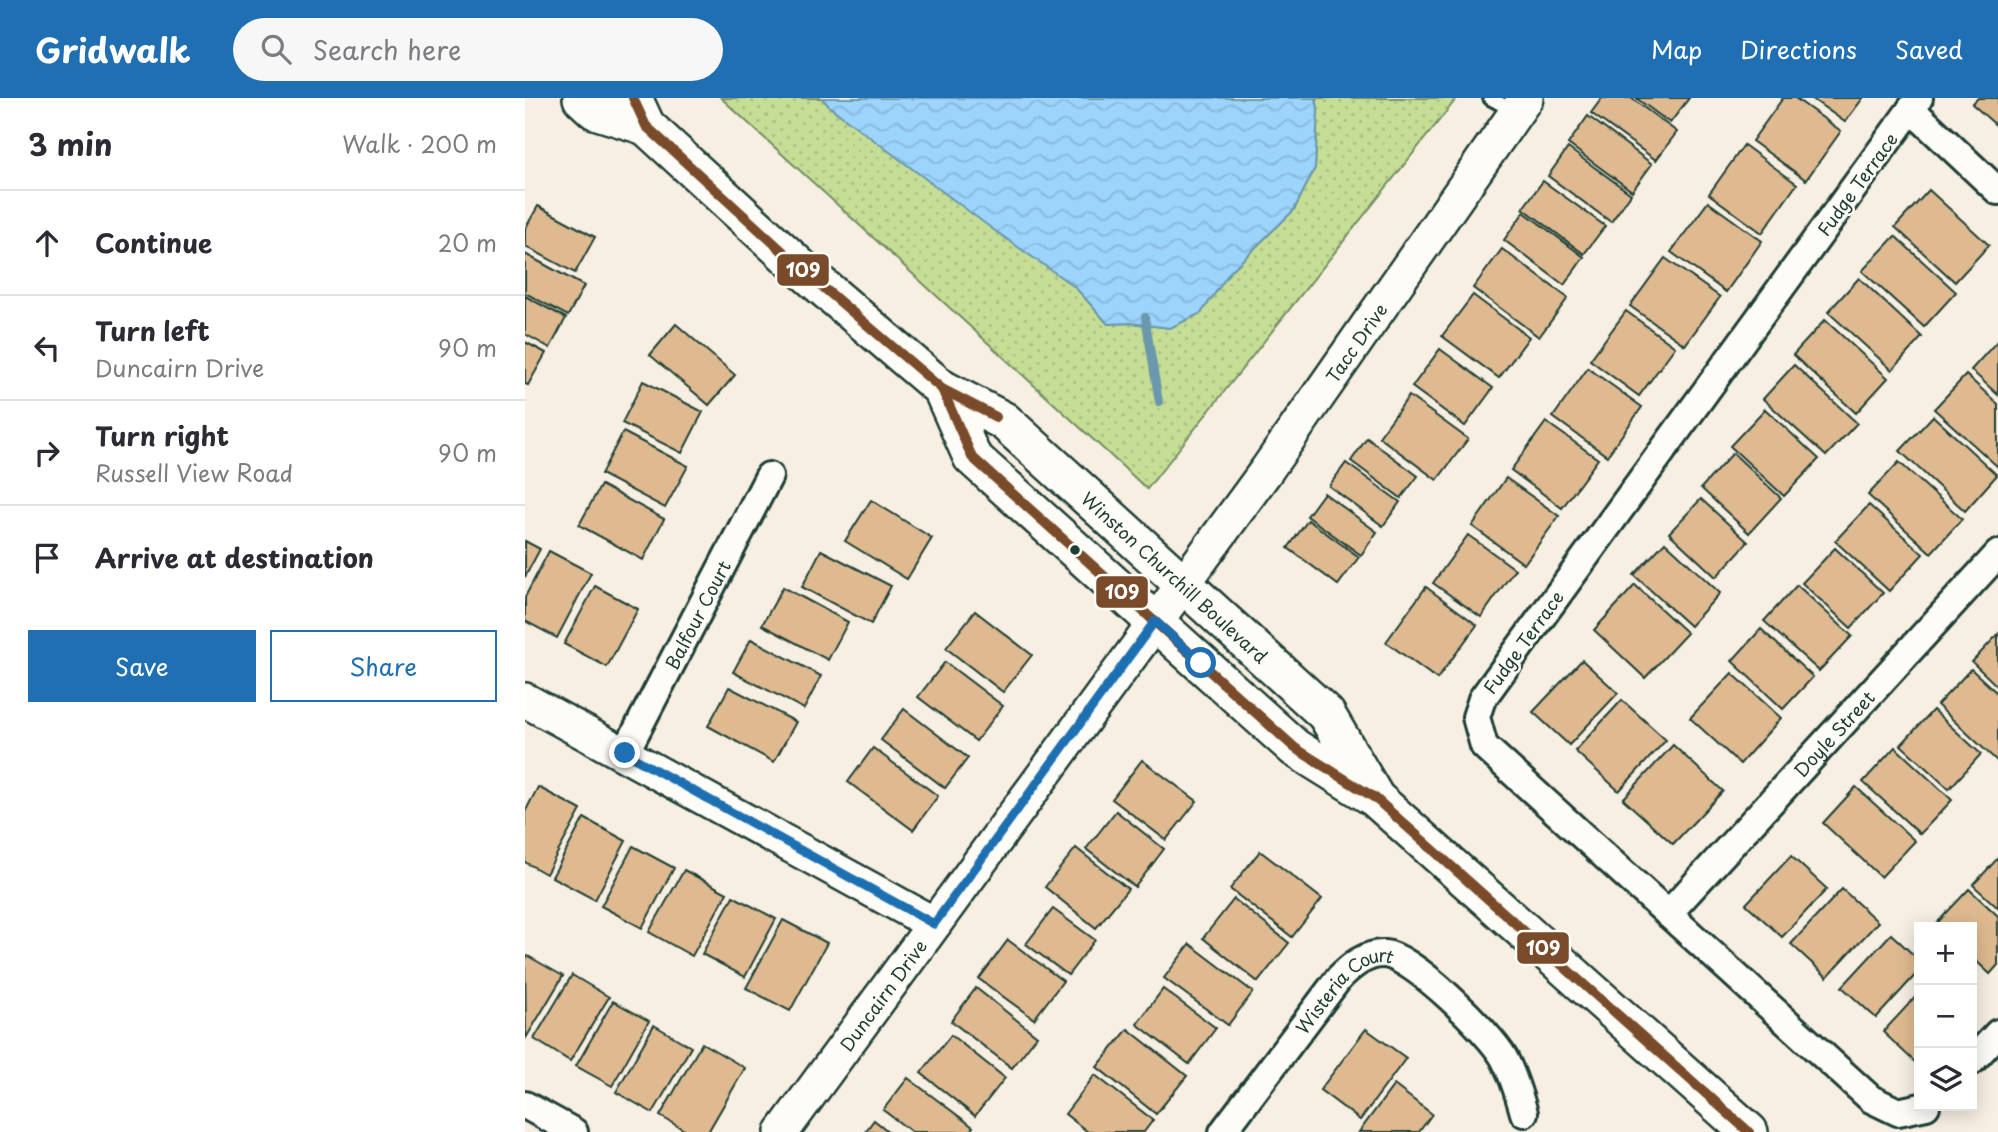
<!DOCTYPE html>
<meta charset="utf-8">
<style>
:root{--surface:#fff;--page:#f7f7f7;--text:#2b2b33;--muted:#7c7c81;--line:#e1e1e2;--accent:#1f6fb2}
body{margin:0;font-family:"Playpen Sans",sans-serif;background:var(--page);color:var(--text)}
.controls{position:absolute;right:21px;bottom:21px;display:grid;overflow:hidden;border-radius:0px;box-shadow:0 4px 18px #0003}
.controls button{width:63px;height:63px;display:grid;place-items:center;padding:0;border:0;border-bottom:2px solid var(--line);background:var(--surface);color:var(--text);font:35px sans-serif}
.stop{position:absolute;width:21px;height:21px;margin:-16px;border:5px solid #1f6fb2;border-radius:50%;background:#fff}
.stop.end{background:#1f6fb2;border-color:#fff;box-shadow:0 2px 7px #0008}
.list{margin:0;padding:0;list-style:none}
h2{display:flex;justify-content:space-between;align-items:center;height:91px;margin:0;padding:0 28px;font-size:30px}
h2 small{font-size:23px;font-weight:400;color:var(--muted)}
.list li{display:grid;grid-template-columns:46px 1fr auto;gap:21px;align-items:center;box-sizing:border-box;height:105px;padding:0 28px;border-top:2px solid var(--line)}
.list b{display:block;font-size:26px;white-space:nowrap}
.list p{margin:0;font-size:23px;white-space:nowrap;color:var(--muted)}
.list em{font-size:23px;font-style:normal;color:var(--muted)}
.actions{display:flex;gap:14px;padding:21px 28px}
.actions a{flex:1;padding:16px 0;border:2px solid var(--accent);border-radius:0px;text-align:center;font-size:24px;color:var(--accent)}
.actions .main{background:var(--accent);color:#fff}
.icon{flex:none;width:38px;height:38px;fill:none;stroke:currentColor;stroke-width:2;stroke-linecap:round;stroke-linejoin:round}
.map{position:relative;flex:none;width:1473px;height:1034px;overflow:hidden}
header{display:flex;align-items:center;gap:42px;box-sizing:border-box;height:98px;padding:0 35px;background:var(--accent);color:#fff}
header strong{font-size:33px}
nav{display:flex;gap:38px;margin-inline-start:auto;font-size:24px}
.search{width:490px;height:63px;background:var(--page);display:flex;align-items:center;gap:18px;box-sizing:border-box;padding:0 24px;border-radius:38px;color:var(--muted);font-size:26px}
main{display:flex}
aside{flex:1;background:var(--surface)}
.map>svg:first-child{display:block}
</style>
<header>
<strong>Gridwalk</strong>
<div class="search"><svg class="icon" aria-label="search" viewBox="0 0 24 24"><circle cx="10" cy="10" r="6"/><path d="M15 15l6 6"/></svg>Search here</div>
<nav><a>Map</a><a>Directions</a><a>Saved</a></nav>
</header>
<main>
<aside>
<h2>3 min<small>Walk · 200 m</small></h2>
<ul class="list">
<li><svg class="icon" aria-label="ahead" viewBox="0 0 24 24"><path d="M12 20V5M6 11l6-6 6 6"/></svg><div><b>Continue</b></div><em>20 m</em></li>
<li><svg class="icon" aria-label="left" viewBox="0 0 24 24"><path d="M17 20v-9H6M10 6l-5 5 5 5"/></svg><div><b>Turn left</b><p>Duncairn Drive</p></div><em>90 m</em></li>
<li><svg class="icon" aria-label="right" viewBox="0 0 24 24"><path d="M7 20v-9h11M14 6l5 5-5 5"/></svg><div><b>Turn right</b><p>Russell View Road</p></div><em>90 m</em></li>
<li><svg class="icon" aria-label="arrive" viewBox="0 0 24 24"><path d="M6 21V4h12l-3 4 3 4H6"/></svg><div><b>Arrive at destination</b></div></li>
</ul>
<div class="actions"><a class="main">Save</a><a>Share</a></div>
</aside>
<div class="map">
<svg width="1473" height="1034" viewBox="0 0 1473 1034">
<defs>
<pattern id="green-dots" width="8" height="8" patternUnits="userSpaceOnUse" patternTransform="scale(1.75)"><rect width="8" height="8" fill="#c5dd94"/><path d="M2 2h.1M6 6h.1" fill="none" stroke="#a9bf80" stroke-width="1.8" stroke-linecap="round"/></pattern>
<pattern id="water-waves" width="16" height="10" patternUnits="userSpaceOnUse" patternTransform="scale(1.75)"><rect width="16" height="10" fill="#9cd4fc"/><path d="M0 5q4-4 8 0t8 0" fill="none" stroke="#86b7d9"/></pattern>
</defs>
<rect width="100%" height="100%" fill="#f7efe2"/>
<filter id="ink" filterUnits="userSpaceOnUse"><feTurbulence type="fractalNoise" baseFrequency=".0143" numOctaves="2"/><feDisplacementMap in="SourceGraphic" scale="14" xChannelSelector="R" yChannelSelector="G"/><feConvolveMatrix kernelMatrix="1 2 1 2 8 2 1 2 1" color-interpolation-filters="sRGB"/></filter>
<g filter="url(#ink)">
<!-- green -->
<polygon fill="url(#green-dots)" stroke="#728d64" stroke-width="2" points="196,0 297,0 305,9 550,189 583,226 606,225 645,230 676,215 705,174 769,112 790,70 793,11 791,0 932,0 622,391"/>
<!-- water -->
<polygon fill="url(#water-waves)" stroke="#6a98ac" stroke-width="2" points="297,0 791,0 793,11 790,70 769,112 705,174 676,215 645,230 606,225 583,226 550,189 466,130 305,9"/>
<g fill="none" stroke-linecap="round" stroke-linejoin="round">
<!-- stream -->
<polyline stroke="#6a98ac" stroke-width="8" points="620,219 634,304"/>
</g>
<!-- building -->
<g fill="#dfba90" stroke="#1f3d34" stroke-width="2">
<polygon points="1077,0 1106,0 1152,34 1131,62 1066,15"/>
<polygon points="1111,0 1164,0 1145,25"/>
<polygon points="1258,0 1270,0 1316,33 1281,82 1227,43"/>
<polygon points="1286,0 1338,0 1320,24"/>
<polygon points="1453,0 1473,0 1473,29 1447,6"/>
<polygon points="1063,18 1127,66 1107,93 1043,46"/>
<polygon points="1219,47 1272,86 1237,135 1184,96"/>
<polygon points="1043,50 1106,96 1086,124 1023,78"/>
<polygon points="1018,83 1080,128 1059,156 998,110"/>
<polygon points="1404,92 1464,147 1430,184 1370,129"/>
<polygon points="1183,104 1237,143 1201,194 1146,154"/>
<polygon points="13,108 70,139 50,175 0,148 0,131"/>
<polygon points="999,114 1059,159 1039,187 979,142"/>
<polygon points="1370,138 1431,194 1399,229 1337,173"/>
<polygon points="977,151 1043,200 1014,239 948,190"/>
<polygon points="0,156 59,188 43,218 0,195"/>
<polygon points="1140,160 1195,199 1160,247 1105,208"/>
<polygon points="1334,180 1397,239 1367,272 1303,214"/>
<polygon points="948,197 1004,239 974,280 917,238"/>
<polygon points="0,198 41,220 25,250 0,236"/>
<polygon points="1101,213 1150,249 1114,298 1065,262"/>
<polygon points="1300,222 1363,280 1331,315 1268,257"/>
<polygon points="151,226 210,277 184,307 125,257"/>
<polygon points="1473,242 1473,297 1446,272"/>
<polygon points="0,244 21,255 3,287 0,286"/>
<polygon points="915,251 968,290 940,328 887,289"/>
<polygon points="1269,267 1332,325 1301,358 1238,301"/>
<polygon points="1063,270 1117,309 1082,358 1028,319"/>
<polygon points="1441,277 1473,306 1473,369 1409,311"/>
<polygon points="118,283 178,314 157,355 97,325"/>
<polygon points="884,298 943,341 912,382 854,339"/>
<polygon points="1240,311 1294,361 1259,398 1205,348"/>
<polygon points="1408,318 1472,377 1440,413 1375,353"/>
<polygon points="1021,324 1073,361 1037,410 986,372"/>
<polygon points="98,334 163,368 140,410 76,376"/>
<polygon points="842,340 893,378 876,400 826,363"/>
<polygon points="1208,355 1256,400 1224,435 1176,390"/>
<polygon points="1374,364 1437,421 1406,455 1343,397"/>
<polygon points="821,365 875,404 858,428 804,388"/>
<polygon points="981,380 1034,418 999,466 947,428"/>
<polygon points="76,387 139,421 118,462 54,427"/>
<polygon points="799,395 852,434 836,457 782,418"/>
<polygon points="1176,401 1223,444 1191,479 1144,435"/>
<polygon points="346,402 407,440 382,481 320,443"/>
<polygon points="1344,407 1398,456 1364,493 1310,443"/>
<polygon points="783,422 834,459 813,487 763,450"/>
<polygon points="943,437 990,471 956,519 908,485"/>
<polygon points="0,443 15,451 0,479"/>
<polygon points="1140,444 1195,495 1165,528 1109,477"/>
<polygon points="1310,450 1358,495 1326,530 1277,485"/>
<polygon points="296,452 366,488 346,526 277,489"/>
<polygon points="24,453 66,475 32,540 0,523 0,499"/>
<polygon points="1110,487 1162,535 1120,580 1069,532"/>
<polygon points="1272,487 1327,538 1294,573 1239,523"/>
<polygon points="70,488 113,511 82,569 39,546"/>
<polygon points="258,489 323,524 303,562 237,527"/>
<polygon points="901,489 952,527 912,581 861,544"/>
<polygon points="450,513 507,557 478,594 421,550"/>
<polygon points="1236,531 1288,579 1258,611 1207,563"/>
<polygon points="1473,536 1473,589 1447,564"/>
<polygon points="226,541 296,578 279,611 208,574"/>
<polygon points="1057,562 1093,595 1044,647 1008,614"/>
<polygon points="420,564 478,608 451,643 393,599"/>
<polygon points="1446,571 1473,596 1473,664 1412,607"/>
<polygon points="1207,575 1256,620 1215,666 1165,620"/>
<polygon points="204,589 271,624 249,664 183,628"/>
<polygon points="1097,602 1141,642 1094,693 1050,653"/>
<polygon points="379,611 443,660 420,690 356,642"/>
<polygon points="1408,612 1456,656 1424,691 1376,647"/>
<polygon points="1148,647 1198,693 1148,746 1098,701"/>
<polygon points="1370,649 1427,702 1395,736 1338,684"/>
<polygon points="348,650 413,698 388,732 323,684"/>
<polygon points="617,662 672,703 641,742 587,701"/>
<polygon points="13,689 56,712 21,776 0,764 0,714"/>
<polygon points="1331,689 1390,743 1356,779 1298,725"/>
<polygon points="591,713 639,751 610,789 561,751"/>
<polygon points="59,720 101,743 70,802 27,779"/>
<polygon points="108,748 149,770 117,830 76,808"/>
<polygon points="551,750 603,791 571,830 520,789"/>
<polygon points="735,753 797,801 767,839 705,791"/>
<polygon points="1266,758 1302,791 1257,839 1221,806"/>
<polygon points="1473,760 1473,810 1448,787"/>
<polygon points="159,772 202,795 167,858 124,834"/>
<polygon points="1317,791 1353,824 1302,879 1266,846"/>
<polygon points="1444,791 1473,818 1473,867 1465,876 1447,859 1447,829 1414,829 1411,826"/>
<polygon points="208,798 251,821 220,879 177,856"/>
<polygon points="709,801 764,845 733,884 678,840"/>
<polygon points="528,811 570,842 543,877 501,846"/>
<polygon points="258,822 302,845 265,913 221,890"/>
<polygon points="1366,836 1394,862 1394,873 1351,920 1317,889"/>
<polygon points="483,842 538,883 509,921 454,881"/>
<polygon points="665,846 728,894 703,927 639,880"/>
<polygon points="3,858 38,878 1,940 0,862"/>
<polygon points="47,877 84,899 45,963 9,941"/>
<polygon points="451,890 512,938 487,970 426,923"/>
<polygon points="638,891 691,930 664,966 612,926"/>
<polygon points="1394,895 1394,968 1358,934"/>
<polygon points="88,903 124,923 87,988 51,968"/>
<polygon points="129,927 166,949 128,1015 91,994"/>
<polygon points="603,931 662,978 631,1016 572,969"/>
<polygon points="841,931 881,960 835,1022 795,992"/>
<polygon points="426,937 480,980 450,1018 396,975"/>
<polygon points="177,945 220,970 183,1034 163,1034 135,1018"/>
<polygon points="570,977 628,1022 619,1034 563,1034 540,1016"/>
<polygon points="383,980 448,1029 444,1034 387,1034 358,1012"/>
<polygon points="869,987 907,1016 894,1034 834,1034"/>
<polygon points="349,1022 364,1034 340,1034"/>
</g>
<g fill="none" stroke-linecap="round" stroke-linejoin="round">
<!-- service casing -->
<g stroke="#1f3d34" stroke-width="18">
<polyline id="service" points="965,0 989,13"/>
</g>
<!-- minor casing -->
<g stroke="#1f3d34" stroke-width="32">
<g id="minor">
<polyline points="1394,0 957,601 951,619 959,648 1346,1001 1373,1014 1401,1008"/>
<polyline points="1386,11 1473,93"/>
<path id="s1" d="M100,655l144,-277"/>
<path id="s2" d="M1143,816l330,-360"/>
<polyline points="1447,963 1473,935"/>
<polyline points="0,1007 49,1034"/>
<path id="s3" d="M698,1034l116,-154c12,-12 27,-25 46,-24 28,3 105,79 119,104 9,17 15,37 20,55"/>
</g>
</g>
<!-- tertiary casing -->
<g stroke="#1f3d34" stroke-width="38">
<g id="tertiary">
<polyline points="0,602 409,826"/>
<path id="s4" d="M257,1034l484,-661 260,-373"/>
</g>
</g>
<!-- secondary casing -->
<g stroke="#1f3d34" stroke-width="42">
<g id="secondary">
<polyline points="57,0 70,12 121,28"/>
<path id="s5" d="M108,0l13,28 157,144 139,119 62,32 322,293 47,80"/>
<polyline points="417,291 447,359 770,650 850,700 1224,1034"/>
</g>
</g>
<!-- service -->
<use href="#service" stroke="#fdfcf7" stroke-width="12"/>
<!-- minor -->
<use href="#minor" stroke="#fdfcf7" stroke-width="26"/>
<!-- tertiary -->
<use href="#tertiary" stroke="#fdfcf7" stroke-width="33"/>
<!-- secondary -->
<use href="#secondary" stroke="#fdfcf7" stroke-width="37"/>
<!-- bus-1 casing -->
<g stroke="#fdfcf7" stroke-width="16">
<g id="bus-1">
<polyline points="108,0 121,28 278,172 417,291 471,319"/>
<polyline points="417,291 447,359 770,650 850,700 1224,1034"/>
</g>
</g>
<!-- bus-1 -->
<use href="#bus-1" stroke="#7a4b2a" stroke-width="10"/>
</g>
</g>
<g fill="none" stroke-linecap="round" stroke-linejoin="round" filter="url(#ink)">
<!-- route -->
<polyline stroke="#1f6fb2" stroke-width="9" points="100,655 409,826 630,523 676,565"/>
</g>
<!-- markers -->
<circle fill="#1f3d34" stroke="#fdfcf7" stroke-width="2.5" cx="550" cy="452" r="6"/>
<g text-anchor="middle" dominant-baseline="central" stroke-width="5" stroke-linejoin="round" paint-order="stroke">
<!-- street labels -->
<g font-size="18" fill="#1f3d34" stroke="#fdfcf7">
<text transform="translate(1332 86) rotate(-54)">Fudge Terrace</text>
<text stroke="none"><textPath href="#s4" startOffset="976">Tacc Drive</textPath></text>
<text stroke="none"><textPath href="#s5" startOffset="728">Winston Churchill Boulevard</textPath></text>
<text stroke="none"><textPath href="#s1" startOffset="156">Balfour Court</textPath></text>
<text transform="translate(998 544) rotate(-54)">Fudge Terrace</text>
<text stroke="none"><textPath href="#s2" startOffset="245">Doyle Street</textPath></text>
<text stroke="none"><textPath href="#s4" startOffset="170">Duncairn Drive</textPath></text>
<text stroke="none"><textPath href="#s3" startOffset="191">Wisteria Court</textPath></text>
</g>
</g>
<g stroke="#fdfcf7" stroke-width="2.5">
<rect x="251" y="155" width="54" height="34" rx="7" fill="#7a4b2a"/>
<rect x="570" y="477" width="54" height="34" rx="7" fill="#7a4b2a"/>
<rect x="991" y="833" width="54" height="34" rx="7" fill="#7a4b2a"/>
</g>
<g font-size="19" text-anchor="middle" font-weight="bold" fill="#fff">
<text x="278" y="179">109</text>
<text x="597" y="501">109</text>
<text x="1018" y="857">109</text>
</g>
</svg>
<div class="controls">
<button>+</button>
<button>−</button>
<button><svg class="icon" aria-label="layers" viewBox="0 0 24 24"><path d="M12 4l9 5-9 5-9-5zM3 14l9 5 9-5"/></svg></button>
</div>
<div class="stop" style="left:676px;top:565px"></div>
<div class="stop end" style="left:100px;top:655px"></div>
</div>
</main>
